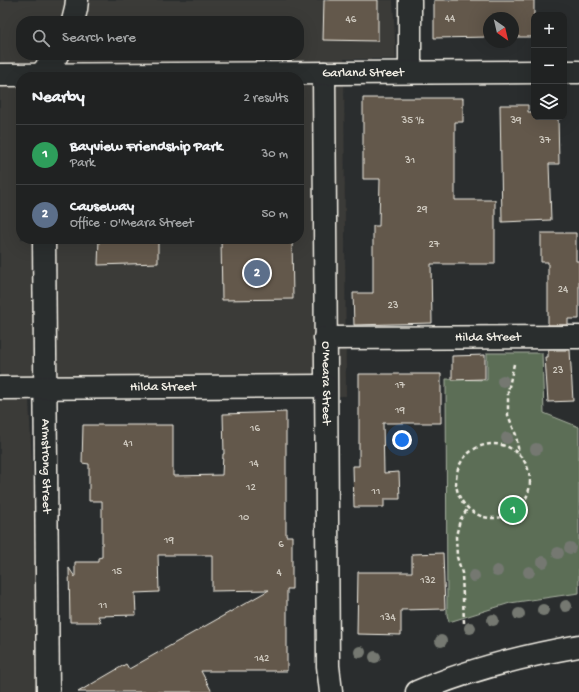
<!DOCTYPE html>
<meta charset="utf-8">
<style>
:root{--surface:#202222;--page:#282a2a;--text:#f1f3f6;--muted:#a2a4a5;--line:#3d3f40;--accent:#ffd166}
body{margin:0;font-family:"Gochi Hand",sans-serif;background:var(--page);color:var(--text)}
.controls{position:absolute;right:12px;top:12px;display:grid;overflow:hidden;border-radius:8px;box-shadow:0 4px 16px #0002}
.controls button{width:36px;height:36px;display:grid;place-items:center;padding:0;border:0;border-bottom:1px solid var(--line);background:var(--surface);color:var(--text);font:20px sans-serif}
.compass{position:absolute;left:483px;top:12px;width:36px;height:36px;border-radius:50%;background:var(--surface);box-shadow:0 4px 16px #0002;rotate:146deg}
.you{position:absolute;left:402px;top:440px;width:14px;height:14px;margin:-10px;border:3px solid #fff;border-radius:50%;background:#1a73e8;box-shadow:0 0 0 6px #1a73e833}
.badge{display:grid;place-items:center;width:26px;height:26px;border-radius:50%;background:var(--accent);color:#fff;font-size:13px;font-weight:700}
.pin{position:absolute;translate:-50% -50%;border:2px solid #fff;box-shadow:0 1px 4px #0006}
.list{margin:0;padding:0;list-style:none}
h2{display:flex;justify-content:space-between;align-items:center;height:52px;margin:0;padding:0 16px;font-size:17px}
h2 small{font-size:13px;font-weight:400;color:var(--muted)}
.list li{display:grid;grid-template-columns:26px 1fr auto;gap:12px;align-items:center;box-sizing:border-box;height:60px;padding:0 16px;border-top:1px solid var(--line)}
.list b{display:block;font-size:15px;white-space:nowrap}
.list p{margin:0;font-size:13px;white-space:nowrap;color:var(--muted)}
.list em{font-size:13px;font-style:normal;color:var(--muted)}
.icon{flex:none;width:22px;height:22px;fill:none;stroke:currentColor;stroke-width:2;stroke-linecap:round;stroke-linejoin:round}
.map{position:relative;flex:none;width:579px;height:692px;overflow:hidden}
.search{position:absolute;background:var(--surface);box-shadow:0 4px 16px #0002;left:16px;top:16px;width:288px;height:44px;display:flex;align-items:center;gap:10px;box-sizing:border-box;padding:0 14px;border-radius:16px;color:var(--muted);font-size:15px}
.panel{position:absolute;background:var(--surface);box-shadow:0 4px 16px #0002;left:16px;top:72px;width:288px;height:172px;border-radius:16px}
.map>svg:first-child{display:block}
</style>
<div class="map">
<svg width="579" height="692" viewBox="0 0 579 692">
<rect width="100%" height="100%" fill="#2a2d2e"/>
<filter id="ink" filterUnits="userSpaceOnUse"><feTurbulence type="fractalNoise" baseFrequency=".025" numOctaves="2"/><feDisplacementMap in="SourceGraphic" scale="8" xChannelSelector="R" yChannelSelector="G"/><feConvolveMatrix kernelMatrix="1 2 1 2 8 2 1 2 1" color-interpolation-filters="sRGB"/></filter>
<g filter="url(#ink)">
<!-- built -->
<path fill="#3b3a37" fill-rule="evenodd" d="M0,0h393l3,59h-52l2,337 -317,4 14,292h-43zM21,21h278v34h-278zM21,77h278v162h-278z"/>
<!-- green -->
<polygon fill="#5c6e57" stroke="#a8b0a0" points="487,353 542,353 544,413 579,427 579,593 510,603 449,622 447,615 446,379 487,380"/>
<!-- building -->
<g fill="#64594b" stroke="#f4f1e8">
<polygon points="324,0 378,0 378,41 323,40"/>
<polygon points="434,0 534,0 534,37 513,37 513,18 489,18 489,37 434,38"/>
<polygon points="363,98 463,98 463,122 455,122 455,200 495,200 495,264 431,264 432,323 354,325 353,293 373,293 373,226 379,226 380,179 363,179"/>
<polygon points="500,105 528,105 528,112 534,112 534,117 558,117 559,164 549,164 551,220 502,222"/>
<polygon points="541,233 576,233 576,261 579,261 579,319 568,319 568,325 548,325 548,262 541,262"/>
<polygon points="99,239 158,239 158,263 98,265"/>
<polygon points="221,239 292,239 293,299 222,300"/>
<polygon points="548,350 570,350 573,401 548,402 545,357 548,357"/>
<polygon points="485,355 485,379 452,380 452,356"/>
<polygon points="359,374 441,374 441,423 383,423 384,473 399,472 400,499 384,499 384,507 354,507 353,466 359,466"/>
<polygon points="286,412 286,536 292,536 292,589 287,589 287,671 201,671 212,692 78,692 126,664 129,669 269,590 212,591 212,555 158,555 159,592 135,593 136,615 98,616 101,622 70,622 69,568 75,577 75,562 98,562 98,558 102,557 102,501 89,501 89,464 82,463 83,425 173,425 173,476 222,475 223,454 224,454 223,414"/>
<polygon points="443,553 445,609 401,610 401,635 357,634 358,572 412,572 412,554"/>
</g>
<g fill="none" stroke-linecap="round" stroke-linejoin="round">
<!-- minor casing -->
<g stroke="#f4f1e8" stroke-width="25">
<g id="minor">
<polyline points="73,21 76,9 77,0"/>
<polyline points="410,72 410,0"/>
<polyline points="564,72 579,72"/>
<path id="s1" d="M324,73l4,593 3,26"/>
<path id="s2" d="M0,75l534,-3"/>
<polyline points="41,77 41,74 57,55"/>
<path id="s3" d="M44,239l4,453"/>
<path id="s4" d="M325,338l254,-1"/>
<path id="s5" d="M0,388l325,-2"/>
<path d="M417,692c52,-23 106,-36 162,-46"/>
</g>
</g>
<!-- path -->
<g stroke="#f4f1e8" stroke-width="2.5" stroke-dasharray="4 3" stroke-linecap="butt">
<polyline points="514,364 508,391 508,415 516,435 519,454"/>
<circle cx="493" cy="481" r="37"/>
<polyline points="464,623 462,573 457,557 456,536 460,520 468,508"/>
</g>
<!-- minor -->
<use href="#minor" stroke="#2a2d2e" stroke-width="22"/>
</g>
<!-- trees -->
<g fill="#747871">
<circle cx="503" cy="381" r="6"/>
<circle cx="507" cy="438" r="6"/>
<circle cx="536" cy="449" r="6"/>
<circle cx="570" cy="548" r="6"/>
<circle cx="558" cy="553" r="6"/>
<circle cx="543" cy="562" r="6"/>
<circle cx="497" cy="571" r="6"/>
<circle cx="529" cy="572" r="6"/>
<circle cx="474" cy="576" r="6"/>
<circle cx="566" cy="606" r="6"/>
<circle cx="543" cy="610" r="6"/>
<circle cx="519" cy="614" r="6"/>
<circle cx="493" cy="620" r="6"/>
<circle cx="470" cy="628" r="6"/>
<circle cx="441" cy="641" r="6"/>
<circle cx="360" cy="652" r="6"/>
<circle cx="375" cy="657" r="6"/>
</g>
</g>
<g text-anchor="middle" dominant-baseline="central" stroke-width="3.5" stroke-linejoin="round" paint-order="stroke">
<!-- number labels -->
<g font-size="11" fill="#d0cbc1">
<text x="450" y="19">44</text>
<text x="351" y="20">46</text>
<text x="413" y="121">35 ½</text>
<text x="516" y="121">39</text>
<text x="545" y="141">37</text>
<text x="410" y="161">31</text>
<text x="422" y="210">29</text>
<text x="434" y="245">27</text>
<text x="563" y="290">24</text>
<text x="393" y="306">23</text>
<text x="558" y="371">23</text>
<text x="400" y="386">17</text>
<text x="400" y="411">19</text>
<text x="255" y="429">16</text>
<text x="128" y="444">41</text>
<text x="254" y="464">14</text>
<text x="251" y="488">12</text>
<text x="376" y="492">11</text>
<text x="244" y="518">10</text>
<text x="169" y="541">19</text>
<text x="281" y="545">6</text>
<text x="117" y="572">15</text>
<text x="279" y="573">4</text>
<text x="428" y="581">132</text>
<text x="103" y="606">11</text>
<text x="388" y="618">134</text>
<text x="262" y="659">142</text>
</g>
<!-- street labels -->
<g font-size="13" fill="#f4f1e8" stroke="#2a2d2e">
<text stroke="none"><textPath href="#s2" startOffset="363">Garland Street</textPath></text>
<text stroke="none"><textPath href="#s4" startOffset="163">Hilda Street</textPath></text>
<text stroke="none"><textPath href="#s1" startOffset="310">O'Meara Street</textPath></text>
<text stroke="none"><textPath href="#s5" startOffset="163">Hilda Street</textPath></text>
<text stroke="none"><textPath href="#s3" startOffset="227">Armstrong Street</textPath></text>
</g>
</g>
</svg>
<div class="controls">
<button>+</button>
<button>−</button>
<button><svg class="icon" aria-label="layers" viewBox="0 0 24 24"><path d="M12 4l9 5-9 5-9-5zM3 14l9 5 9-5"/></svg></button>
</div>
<svg class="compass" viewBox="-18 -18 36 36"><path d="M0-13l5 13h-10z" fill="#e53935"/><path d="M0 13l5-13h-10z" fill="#a2a4a5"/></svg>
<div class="you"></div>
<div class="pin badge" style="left:513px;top:510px;background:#2e9e5b">1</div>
<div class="pin badge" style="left:257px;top:273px;background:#5c6f8a">2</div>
<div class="search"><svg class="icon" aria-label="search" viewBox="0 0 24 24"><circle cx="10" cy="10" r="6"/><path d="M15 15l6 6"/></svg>Search here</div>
<section class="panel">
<h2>Nearby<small>2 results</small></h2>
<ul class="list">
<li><span class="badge" style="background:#2e9e5b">1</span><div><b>Bayview Friendship Park</b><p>Park</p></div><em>30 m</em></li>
<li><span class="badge" style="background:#5c6f8a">2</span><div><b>Causeway</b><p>Office · O'Meara Street</p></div><em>50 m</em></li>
</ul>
</section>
</div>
